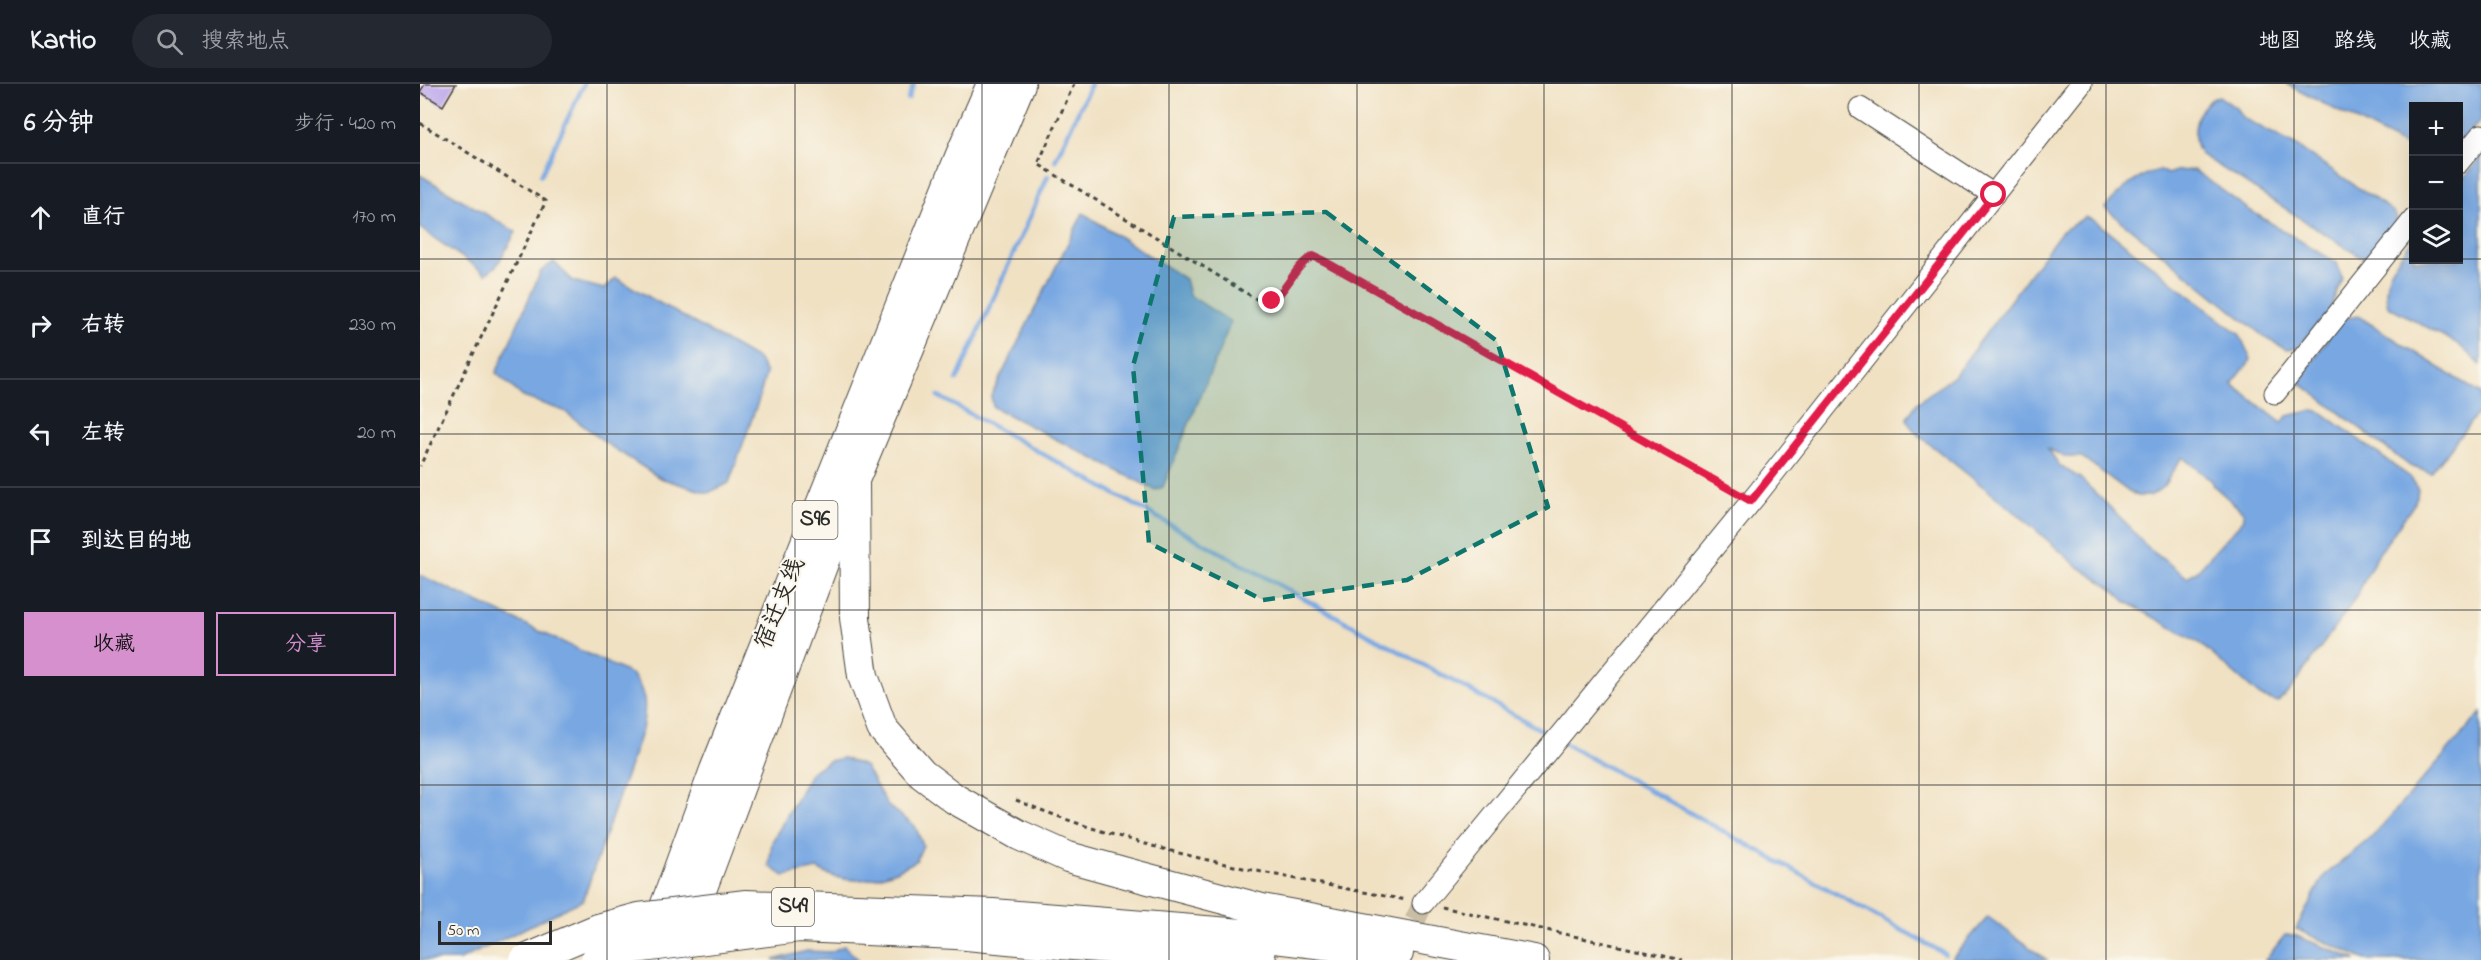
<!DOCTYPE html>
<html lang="zh">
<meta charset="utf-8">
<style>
:root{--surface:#171b24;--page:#242831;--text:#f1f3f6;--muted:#9ea1a6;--line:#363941;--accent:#d690ce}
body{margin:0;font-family:"Indie Flower","LXGW WenKai TC",sans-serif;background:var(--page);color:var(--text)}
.controls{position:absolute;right:18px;top:18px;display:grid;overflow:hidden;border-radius:0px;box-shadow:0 6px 24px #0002}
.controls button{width:54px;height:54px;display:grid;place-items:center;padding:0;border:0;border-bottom:2px solid var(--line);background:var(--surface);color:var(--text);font:30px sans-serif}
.scale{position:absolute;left:18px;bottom:15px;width:114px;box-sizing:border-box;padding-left:6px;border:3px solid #2b2b2b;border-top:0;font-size:16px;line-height:21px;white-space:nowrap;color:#2b2b2b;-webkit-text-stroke:4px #fbf7ec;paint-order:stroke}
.stop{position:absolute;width:18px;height:18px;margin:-14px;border:4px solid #e11d48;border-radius:50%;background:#fff}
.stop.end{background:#e11d48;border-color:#fff;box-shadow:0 2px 6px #0008}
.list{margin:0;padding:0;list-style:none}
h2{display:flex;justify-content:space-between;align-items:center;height:78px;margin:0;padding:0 24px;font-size:26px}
h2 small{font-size:20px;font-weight:400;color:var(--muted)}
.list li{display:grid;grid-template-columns:39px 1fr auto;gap:18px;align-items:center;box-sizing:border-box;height:108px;padding:0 24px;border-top:2px solid var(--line)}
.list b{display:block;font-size:22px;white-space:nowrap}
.list em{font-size:20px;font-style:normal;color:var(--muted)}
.actions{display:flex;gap:12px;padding:18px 24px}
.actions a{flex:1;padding:14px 0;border:2px solid var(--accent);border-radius:0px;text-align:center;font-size:21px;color:var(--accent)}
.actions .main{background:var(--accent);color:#111}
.icon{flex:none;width:33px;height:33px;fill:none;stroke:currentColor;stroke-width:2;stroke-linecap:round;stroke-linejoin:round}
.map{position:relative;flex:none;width:2061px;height:876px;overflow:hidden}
header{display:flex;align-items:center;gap:36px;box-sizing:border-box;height:84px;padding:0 30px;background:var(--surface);border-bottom:2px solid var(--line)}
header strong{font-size:28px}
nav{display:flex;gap:33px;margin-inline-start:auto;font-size:21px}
.search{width:420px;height:54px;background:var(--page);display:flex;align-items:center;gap:15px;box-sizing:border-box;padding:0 21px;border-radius:33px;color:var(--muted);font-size:22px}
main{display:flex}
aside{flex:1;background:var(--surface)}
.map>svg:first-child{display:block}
</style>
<header>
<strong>Kartio</strong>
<div class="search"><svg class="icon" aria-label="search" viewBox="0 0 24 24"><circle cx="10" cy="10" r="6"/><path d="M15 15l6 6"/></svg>搜索地点</div>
<nav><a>地图</a><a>路线</a><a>收藏</a></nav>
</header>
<main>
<aside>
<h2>6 分钟<small>步行 · 420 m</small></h2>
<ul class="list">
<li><svg class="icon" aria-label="ahead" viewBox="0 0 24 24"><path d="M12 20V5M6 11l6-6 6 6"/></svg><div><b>直行</b></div><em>170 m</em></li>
<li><svg class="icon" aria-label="right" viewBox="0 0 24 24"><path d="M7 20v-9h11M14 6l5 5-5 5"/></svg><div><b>右转</b></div><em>230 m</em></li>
<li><svg class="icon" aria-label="left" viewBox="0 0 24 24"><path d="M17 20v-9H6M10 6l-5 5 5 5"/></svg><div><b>左转</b></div><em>20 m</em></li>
<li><svg class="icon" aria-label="arrive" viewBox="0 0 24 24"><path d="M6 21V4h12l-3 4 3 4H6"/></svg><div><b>到达目的地</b></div></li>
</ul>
<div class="actions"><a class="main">收藏</a><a>分享</a></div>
</aside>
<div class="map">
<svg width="2061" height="876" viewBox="0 0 2061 876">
<rect width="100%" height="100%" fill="#fbf7ec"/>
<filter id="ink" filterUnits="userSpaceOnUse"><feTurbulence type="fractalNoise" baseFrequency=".0167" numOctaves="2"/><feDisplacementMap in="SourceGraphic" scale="12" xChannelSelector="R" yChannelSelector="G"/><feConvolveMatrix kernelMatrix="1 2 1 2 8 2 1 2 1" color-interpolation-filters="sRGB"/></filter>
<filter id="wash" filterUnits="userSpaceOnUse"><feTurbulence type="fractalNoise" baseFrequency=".008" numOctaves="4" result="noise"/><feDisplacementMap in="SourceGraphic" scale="24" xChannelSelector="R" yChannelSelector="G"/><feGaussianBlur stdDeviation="1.35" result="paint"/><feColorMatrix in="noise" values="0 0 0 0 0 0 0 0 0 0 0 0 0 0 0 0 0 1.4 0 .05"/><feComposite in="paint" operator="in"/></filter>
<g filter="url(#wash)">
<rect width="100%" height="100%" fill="#f0e1c3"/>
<!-- water -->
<g fill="#78a7e2" stroke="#526986" stroke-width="1.5" fill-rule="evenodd">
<polygon points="1866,0 2061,0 2061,36 2039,60 2038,22 1994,22 1993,66"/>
<path d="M1799,12l17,12 7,10 52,27 99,67 3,6 -3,10 -22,27 -11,2 -161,-103c-11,-20 -4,-50 19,-58z"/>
<path d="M2061,72v209l-23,-21 -70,-38c-8,-30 9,-44 25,-67l1,21h44l1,-75z"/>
<path d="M1740,86l7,4 9,-3 18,-1 57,41 86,52 5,15 -13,34 -32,36 -11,1 -19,-10 -162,-131c13,-16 34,-34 55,-38z"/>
<polygon points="0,91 96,148 77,181 66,190 0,144"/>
<polygon points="663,129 765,195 769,211 811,238 743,403 735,406 573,323 571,312"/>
<path d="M1665,133l10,4 145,114 11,25 -19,24 50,39 5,-7 27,-6 7,2 89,65 8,11 -1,9 -5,10 -35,49 -22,43 -64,90 -14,13 -17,-6 -62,-54 -72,-40 -12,-12 -37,-24 -57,-50 -103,-82 -9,-11 -1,-5 10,-15 38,-28 106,-143zM1628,365l18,8h16l47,35 9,4h12l13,-9 19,-30 30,24 2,5 29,26 1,7 -48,53 -9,5 -39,-29 -22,-25 -46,-45 -20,-12z"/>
<polygon points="134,178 153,197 184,205 196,194 339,276 346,289 339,315 309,399 288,409 240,394 190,362 144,327 103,313 76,289 121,187"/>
<polygon points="1938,232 2061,310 2061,325 2011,389 1990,382 1879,298 1912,248 1923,235"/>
<path d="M0,491l213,100c14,20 13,31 9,55l-59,170 -123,60h-40z"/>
<polygon points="2061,629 2061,876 1946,876 1876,845 1904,792 1953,752"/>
<path d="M423,674l22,8 23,40 27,20 8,19 -7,16c-32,18 -65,28 -99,8l-33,7 -15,-10 3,-24 39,-70 18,-11z"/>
<polygon points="1568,833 1627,876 1536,876 1532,874"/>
<polygon points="1865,851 1874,851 1937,876 1845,876"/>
<polygon points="424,862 439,876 353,876 387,867 410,868"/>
</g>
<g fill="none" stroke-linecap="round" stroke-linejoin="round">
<!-- stream -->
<g stroke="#78a7e2" stroke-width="4.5">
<polyline points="488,15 494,0"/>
<polyline points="635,77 671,0"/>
<polyline points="121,91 164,0"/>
<polyline points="537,296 628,92"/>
<polyline points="518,312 1132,652"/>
<polyline points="1142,658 1525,870"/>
</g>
</g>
<g id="blocks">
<!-- building -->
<polygon fill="#b7a1ec" points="5,0 36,0 23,22 0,8"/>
</g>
</g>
<g filter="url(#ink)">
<use href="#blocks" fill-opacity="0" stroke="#494642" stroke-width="1.5"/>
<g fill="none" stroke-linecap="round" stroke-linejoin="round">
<!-- minor-tunnel -->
<polyline stroke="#c9bda5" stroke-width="21" stroke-dasharray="21 10" stroke-linecap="butt" points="982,865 1003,819"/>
<!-- minor casing -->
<g stroke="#494642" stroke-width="23">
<g id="minor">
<polyline points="1440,24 1574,111"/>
<polyline points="2038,79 2061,51"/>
<polyline points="1855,309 1994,135"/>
<polyline points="1003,819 1338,409 1661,0"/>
</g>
</g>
<!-- highway casing -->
<g stroke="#494642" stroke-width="32">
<g id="highway">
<polyline points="434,396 435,534 443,592 462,644 502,690 535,715 599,751 648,773 710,790 842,825 1114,876"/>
<polyline points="649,836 822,850 978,869"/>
<polyline points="234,853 295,686 540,73 572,0"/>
<polyline points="640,860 841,876"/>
<polyline points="255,876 434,396 600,0"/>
</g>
</g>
<!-- path -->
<g stroke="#494642" stroke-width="3" stroke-dasharray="4.5 4.5" stroke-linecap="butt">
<path d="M654,0l-36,80 203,126 17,10 14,1c17,-14 22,-36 41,-45l423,237"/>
<polyline points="0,39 126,117 0,382"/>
<path d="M596,716c125,52 258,75 390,100"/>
<polyline points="1022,823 1262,876"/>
</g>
<!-- minor -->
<use href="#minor" stroke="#fff" stroke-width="21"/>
<!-- highway -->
<use href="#highway" stroke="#fff" stroke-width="30"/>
<!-- highway-bridge casing -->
<g stroke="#494642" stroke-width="32" stroke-linecap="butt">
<g id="highway-bridge">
<polyline points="105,876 178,845 219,834 326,821 573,830 649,836"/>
<polyline points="176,876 199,866 379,843 536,850 640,860"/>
</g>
</g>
<!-- highway-bridge -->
<use href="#highway-bridge" stroke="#fff" stroke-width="30"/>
</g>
</g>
<g fill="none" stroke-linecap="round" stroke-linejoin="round" filter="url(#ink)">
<!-- route -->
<path stroke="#e11d48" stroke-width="8" d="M852,217c17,-13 22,-35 41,-45l11,5 427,240 243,-306"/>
</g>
<!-- marked area -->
<path fill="#0f766e" fill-opacity="0.2" stroke="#0f766e" stroke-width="4.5" stroke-dasharray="12 8" stroke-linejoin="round" d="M906,128l171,129 51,166 -141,73 -144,20 -114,-57 -16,-177 41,-149z"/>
<!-- grid -->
<path fill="none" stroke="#2b2b2b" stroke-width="1.5" stroke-opacity="0.55" d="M187,0v876M375,0v876M562,0v876M749,0v876M937,0v876M1124,0v876M1312,0v876M1499,0v876M1686,0v876M1874,0v876M0,175h1994M2038,175h23M0,350h2061M0,526h2061M0,701h2061"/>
<g text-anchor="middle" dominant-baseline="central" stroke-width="4.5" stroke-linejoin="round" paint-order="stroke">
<!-- shield labels -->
<g fill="#fbf7ec" stroke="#696865" stroke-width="1.5">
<rect x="372.5" y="417" width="45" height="38" rx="4.5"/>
<rect x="352" y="804" width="42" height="38" rx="4.5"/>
</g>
<g font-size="22" font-weight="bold" fill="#2b2b2b">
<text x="395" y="436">S96</text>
<text x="373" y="823">S49</text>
</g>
<!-- street labels -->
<g font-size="24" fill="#2b2b2b" stroke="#fbf7ec">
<text transform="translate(361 520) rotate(-68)">宿迁支线</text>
</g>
</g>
</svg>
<div class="controls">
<button>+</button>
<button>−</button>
<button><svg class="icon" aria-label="layers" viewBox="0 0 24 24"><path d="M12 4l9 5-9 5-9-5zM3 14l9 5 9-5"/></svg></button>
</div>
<div class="scale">50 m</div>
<div class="stop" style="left:1574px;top:111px"></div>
<div class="stop end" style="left:852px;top:217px"></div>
</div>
</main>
